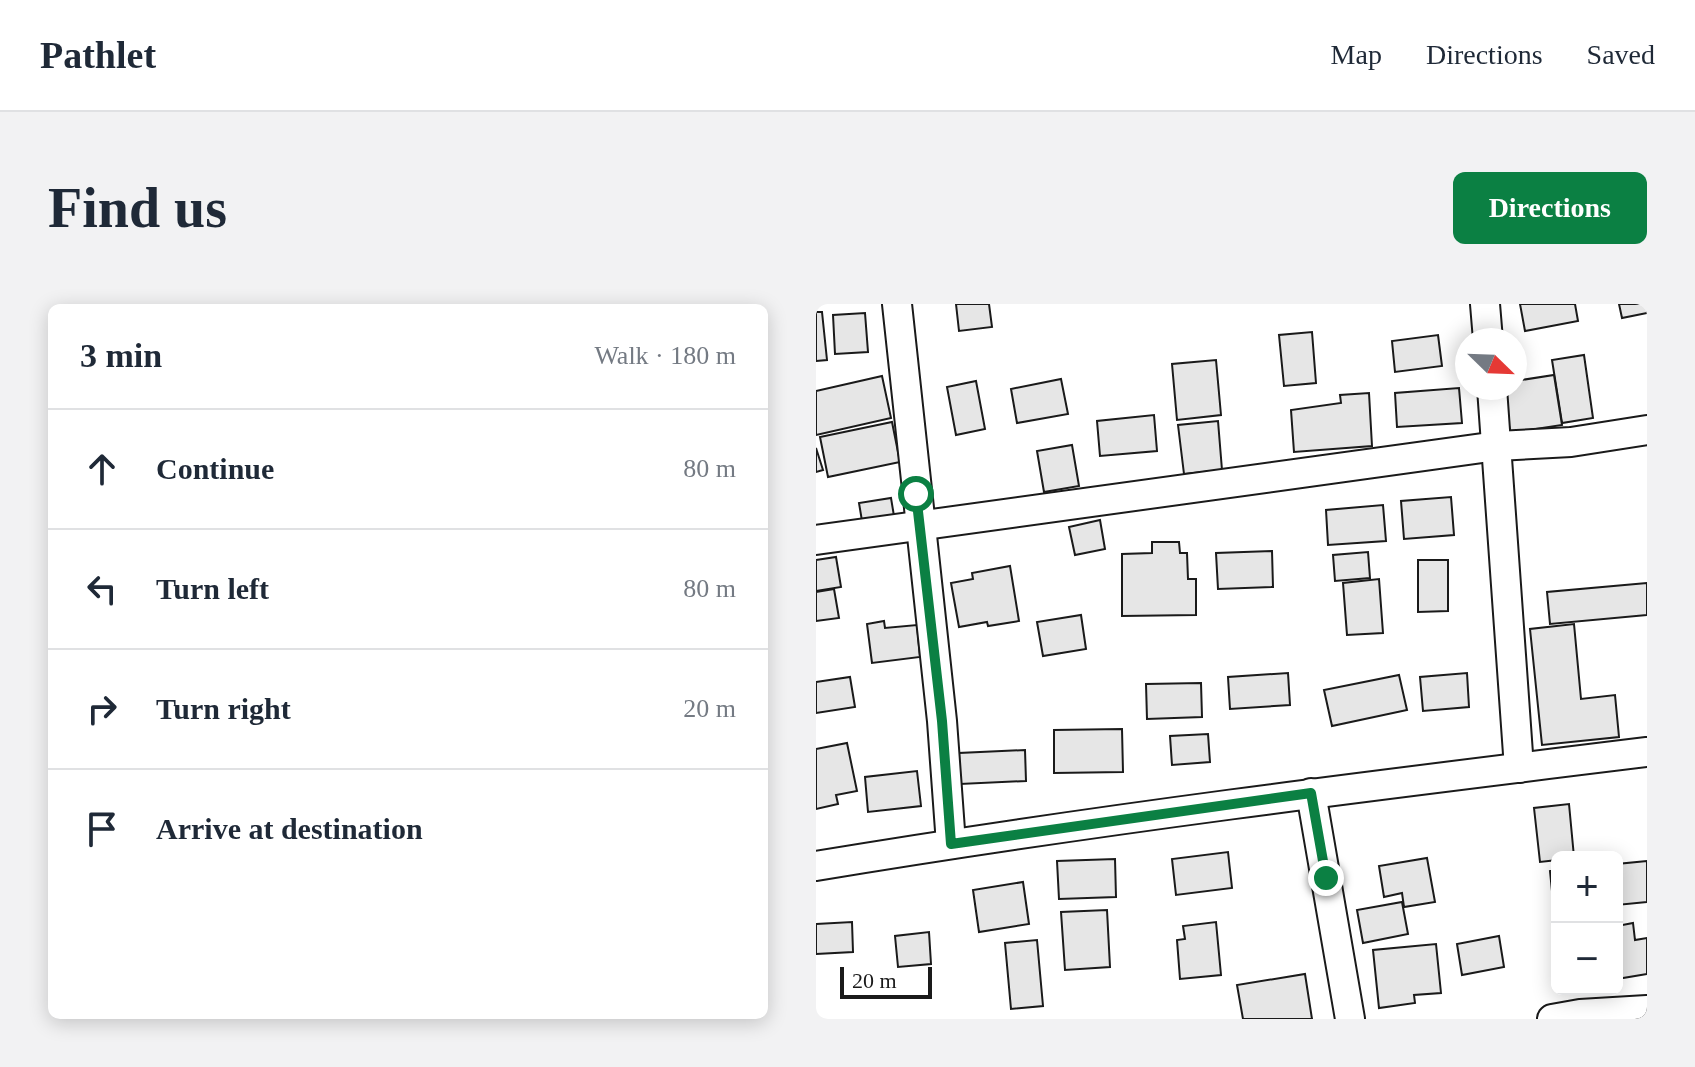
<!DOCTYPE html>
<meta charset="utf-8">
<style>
:root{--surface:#fff;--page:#f2f2f3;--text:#1f2937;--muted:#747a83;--line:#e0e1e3;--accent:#0b8043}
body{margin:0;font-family:"Times New Roman",serif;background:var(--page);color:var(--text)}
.controls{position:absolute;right:24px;bottom:24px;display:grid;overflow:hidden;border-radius:12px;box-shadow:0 4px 20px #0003}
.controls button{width:72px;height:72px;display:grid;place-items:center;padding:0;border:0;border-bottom:2px solid var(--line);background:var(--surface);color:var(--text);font:40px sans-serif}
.compass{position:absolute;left:639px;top:24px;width:72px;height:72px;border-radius:50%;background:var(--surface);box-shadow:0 4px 20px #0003;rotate:113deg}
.scale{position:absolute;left:24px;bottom:20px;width:92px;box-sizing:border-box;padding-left:8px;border:4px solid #1a1a1a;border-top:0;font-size:22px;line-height:28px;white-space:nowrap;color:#1a1a1a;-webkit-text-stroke:6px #fff;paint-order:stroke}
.stop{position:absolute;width:24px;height:24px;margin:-18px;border:6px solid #0b8043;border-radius:50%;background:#fff}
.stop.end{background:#0b8043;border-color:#fff;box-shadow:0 2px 8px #0008}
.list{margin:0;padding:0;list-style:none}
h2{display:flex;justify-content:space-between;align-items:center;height:104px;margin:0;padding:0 32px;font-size:34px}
h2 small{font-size:26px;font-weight:400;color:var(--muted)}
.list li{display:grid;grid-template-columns:52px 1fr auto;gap:24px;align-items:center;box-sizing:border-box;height:120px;padding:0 32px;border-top:2px solid var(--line)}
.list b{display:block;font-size:30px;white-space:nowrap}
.list em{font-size:26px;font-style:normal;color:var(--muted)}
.icon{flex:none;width:44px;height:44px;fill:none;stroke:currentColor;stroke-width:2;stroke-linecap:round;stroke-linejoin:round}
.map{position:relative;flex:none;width:831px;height:715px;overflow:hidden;border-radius:12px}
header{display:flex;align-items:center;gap:48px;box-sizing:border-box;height:112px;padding:0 40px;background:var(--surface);border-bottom:2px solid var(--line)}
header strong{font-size:38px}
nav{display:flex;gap:44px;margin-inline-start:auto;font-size:28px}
.intro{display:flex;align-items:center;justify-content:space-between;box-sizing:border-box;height:192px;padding:0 48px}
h1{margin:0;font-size:56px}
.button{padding:20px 36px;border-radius:12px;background:var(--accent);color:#fff;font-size:28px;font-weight:700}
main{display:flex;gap:48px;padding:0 48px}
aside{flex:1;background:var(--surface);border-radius:12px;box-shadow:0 4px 20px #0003}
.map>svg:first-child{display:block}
</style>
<header>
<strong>Pathlet</strong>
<nav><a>Map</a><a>Directions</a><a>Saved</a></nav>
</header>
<div class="intro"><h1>Find us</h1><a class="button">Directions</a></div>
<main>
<aside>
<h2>3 min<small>Walk · 180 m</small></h2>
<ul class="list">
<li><svg class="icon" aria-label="ahead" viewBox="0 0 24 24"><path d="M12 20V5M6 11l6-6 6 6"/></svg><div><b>Continue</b></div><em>80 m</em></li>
<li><svg class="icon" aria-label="left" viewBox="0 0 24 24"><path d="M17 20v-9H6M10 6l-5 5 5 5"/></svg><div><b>Turn left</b></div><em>80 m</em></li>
<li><svg class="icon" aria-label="right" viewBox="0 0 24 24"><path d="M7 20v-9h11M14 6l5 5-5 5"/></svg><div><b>Turn right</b></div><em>20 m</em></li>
<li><svg class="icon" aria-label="arrive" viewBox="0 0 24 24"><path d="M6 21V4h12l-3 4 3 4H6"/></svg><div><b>Arrive at destination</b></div></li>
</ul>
</aside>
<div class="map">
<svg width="831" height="715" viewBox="0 0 831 715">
<rect width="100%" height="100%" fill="#fff"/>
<!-- building -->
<g fill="#e6e6e6" stroke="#1a1a1a" stroke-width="2">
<polygon points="140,0 173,0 176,23 143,27"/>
<polygon points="704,0 759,0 762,17 709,27"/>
<polygon points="803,0 831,0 831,9 806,14"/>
<polygon points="0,8 6,8 11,56 0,57"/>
<polygon points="49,9 52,48 19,50 17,11"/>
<polygon points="496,28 500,79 468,82 463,31"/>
<polygon points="622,31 626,62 579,68 576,37"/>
<polygon points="768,51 777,114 746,119 736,56"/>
<polygon points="400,56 405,111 361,116 356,60"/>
<polygon points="738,71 746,121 694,129 688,84 699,84 699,77"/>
<polygon points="66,72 75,114 0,131 0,87"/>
<polygon points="245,75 252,110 201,119 195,85"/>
<polygon points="160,77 169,125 140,131 131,83"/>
<polygon points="643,84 646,119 581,123 579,89"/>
<polygon points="553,89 556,142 478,148 475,106 525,99 524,91"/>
<polygon points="338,111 341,147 284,152 281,117"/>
<polygon points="402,117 406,166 368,170 362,121"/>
<polygon points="76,118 84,158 12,173 4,133"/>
<polygon points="256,141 263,182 228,188 221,147"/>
<polygon points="0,144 7,166 0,168"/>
<polygon points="635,193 638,231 588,235 585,197"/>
<polygon points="75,194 78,212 46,217 43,199"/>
<polygon points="567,201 570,237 512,241 510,206"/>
<polygon points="284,216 289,245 259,251 253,223"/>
<polygon points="336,238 363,238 364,249 371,249 372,275 380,275 380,311 306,312 306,250 336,249"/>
<polygon points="456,247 457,283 402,285 400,249"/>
<polygon points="552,248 554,274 519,277 517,251"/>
<polygon points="20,253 25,283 0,287 0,256"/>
<polygon points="602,256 632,256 632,307 602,308"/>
<polygon points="194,262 203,317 172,322 171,318 143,323 135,279 157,275 156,269"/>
<polygon points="563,275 567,329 531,331 527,279"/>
<polygon points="831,279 831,311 734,320 731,288"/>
<polygon points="18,285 23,314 0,317 0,288"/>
<polygon points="265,311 270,345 227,352 221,318"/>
<polygon points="68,317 69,324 101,321 104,353 56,359 51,320"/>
<polygon points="758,320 765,395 799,391 803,433 726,441 714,325"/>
<polygon points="472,369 474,401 414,405 412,373"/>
<polygon points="651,369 653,403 607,407 604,373"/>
<polygon points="583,371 591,406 516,422 508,386"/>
<polygon points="34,373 39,403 0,409 0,378"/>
<polygon points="385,379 386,413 331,415 330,380"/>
<polygon points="306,425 307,468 238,469 238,426"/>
<polygon points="392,430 394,458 356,461 354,432"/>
<polygon points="31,439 41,487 20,491 22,500 0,505 0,445"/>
<polygon points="209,446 210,477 144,480 143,449"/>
<polygon points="101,467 105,502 52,508 49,473"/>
<polygon points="753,500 758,553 741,553 741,556 724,558 718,504"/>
<polygon points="412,548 416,584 360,591 356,555"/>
<polygon points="611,554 619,598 588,603 586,589 568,593 563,562"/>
<polygon points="299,555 300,593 243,595 241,557"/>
<polygon points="831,557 831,598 801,601 801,560"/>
<polygon points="741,566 741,607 738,607 734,567"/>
<polygon points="207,578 213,620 163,628 157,586"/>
<polygon points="586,598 592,630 547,639 541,606"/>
<polygon points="291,606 294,663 249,666 245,608"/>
<polygon points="36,618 37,648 0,650 0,620"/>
<polygon points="400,618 405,671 364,675 361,636 369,635 367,622"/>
<polygon points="817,619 819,636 831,634 831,670 801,675 801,622"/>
<polygon points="113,628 115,660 82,663 79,632"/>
<polygon points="683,632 688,663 646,671 641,640"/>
<polygon points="221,636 227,702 195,705 189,639"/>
<polygon points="620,640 625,689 598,691 599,699 563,704 557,646"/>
<polygon points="489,670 496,715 427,715 421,681"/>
</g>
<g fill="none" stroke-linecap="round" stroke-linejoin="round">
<!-- street casing -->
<g stroke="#1a1a1a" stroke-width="32">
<g id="street">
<polyline points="81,0 126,417 135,540"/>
<polyline points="669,0 672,36"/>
<polyline points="676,84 703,464"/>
<polyline points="0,236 681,142 755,138 831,126"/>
<polyline points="495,489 534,715"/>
<path d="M0,562c276,-46 553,-80 831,-114"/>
<polyline points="736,715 764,710 831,706"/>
</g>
</g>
<!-- street -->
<use href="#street" stroke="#fff" stroke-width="28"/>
</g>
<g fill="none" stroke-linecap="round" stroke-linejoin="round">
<!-- route -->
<polyline stroke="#0b8043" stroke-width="10" points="100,190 126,417 135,540 495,489 510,574"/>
</g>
</svg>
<div class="controls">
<button>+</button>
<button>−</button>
</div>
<svg class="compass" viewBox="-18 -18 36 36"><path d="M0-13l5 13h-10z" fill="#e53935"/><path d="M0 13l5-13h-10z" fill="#747a83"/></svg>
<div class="scale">20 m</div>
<div class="stop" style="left:100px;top:190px"></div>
<div class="stop end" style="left:510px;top:574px"></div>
</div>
</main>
